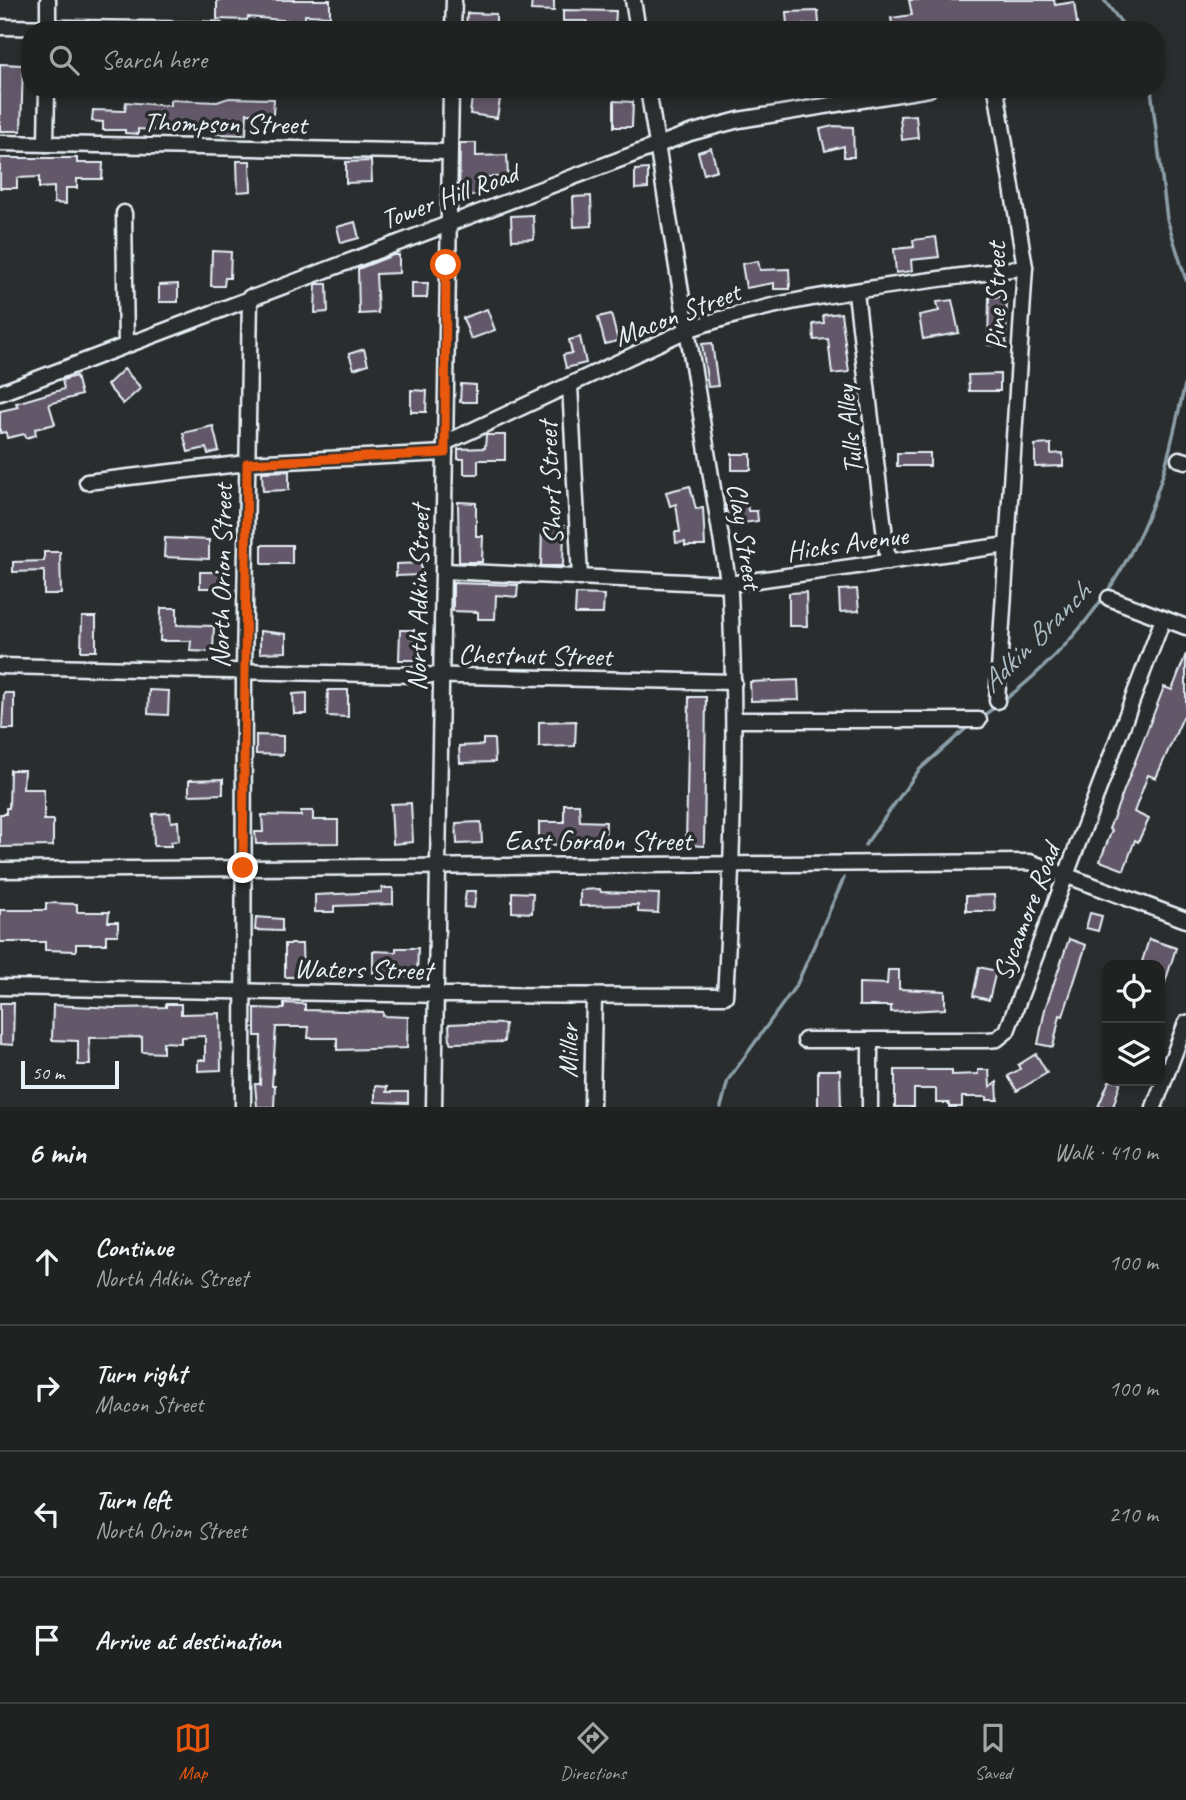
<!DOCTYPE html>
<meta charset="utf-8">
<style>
:root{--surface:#202222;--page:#282a2a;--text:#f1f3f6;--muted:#a2a4a5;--line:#3d3f40;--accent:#ea580c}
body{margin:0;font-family:Caveat,sans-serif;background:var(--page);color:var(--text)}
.controls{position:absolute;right:21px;bottom:21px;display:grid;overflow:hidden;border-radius:14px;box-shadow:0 4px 10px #0003}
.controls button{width:63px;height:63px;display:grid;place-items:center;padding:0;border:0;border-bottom:2px solid var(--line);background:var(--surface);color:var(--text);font:35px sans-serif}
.scale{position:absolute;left:21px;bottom:18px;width:98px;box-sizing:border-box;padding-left:7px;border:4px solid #e8f1f8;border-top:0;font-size:19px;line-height:24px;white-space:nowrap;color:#e8f1f8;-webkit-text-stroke:5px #2a2d2e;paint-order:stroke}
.stop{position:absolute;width:21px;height:21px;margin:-16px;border:5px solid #ea580c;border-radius:50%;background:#fff}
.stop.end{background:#ea580c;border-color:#fff;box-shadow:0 2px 7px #0008}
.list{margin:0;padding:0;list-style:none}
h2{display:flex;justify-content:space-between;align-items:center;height:91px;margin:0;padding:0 28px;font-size:30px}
h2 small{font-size:23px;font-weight:400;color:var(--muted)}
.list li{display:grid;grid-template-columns:46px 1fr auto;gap:21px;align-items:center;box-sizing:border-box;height:126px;padding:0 28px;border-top:2px solid var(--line)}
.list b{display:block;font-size:26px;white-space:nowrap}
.list p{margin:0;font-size:23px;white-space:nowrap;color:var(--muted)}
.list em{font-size:23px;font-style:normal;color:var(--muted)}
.icon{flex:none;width:38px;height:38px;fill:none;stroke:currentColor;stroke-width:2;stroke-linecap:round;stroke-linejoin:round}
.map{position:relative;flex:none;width:1186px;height:1107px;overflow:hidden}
.search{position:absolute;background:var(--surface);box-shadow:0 4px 10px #0003;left:21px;right:21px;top:21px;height:77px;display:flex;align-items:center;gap:18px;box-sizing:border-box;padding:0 24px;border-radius:28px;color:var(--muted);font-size:26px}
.sheet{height:595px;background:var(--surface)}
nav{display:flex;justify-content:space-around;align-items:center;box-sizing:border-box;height:98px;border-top:2px solid var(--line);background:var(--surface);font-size:19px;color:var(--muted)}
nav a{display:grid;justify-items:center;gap:4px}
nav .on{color:var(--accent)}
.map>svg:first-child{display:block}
</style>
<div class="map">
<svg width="1186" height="1107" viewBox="0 0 1186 1107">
<rect width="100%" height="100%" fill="#2a2d2e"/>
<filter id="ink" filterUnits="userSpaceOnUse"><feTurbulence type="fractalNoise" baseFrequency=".0143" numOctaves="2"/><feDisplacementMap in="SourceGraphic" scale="14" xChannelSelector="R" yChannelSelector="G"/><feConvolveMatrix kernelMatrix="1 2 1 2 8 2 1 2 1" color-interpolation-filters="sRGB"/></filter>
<g filter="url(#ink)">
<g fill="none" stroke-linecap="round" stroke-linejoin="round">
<!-- stream -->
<g stroke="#8c9fa9" stroke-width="3.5">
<polyline points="1104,0 1127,30"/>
<polyline points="1151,89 1167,219 1186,280"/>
<path d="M980,718c89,-61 151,-140 183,-244 9,-30 15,-62 23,-93"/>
<polyline points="865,845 919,770 971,724"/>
<polyline points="721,1107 728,1080 797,984 844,878"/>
</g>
</g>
<!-- building -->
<g fill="#645969" stroke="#e8f1f8" stroke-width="2">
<polygon points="217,0 330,0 330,16 305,15 305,22 248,17 247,20 217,19"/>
<polygon points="532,0 554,0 554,11 531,10"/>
<polygon points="909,0 1054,0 1055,5 1074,2 1078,30 893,30 891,18 912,15"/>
<polygon points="563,10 616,11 615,28 587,28 587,21 563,21"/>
<polygon points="818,11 819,24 787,25 786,12"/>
<polygon points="467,13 496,14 496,26 466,26"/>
<polygon points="0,64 23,65 21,131 0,131"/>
<polygon points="473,89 501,93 497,118 470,114"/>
<polygon points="229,98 274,99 273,114 247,113 246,135 216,134 216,130 180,129 180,132 138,129 138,134 125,133 125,130 103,130 103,122 92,121 93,110 125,111 126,102 170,106 170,100 217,102"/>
<polygon points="614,101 633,102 632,127 614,127"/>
<polygon points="916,115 918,138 902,140 900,116"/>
<polygon points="833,126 853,127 854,157 844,157 844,146 825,151 820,129"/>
<polygon points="460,143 476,143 476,156 507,155 508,177 483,177 483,192 459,200"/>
<polygon points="711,148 717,170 704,174 698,152"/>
<polygon points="0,158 77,158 77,163 103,163 102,179 77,179 77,188 66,188 66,204 54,203 54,187 39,188 39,177 17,178 17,188 0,188"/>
<polygon points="237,161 250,161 251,191 238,192"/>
<polygon points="371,161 372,182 346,183 346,162"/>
<polygon points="648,169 648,188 635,189 635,170"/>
<polygon points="591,196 592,226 574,227 573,197"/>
<polygon points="533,215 534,239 512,240 511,216"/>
<polygon points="355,222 359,238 341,243 337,227"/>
<polygon points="936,237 939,257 911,260 912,271 896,273 894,249 914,247 913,240"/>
<polygon points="212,251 231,252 230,278 225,278 224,286 211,286"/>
<polygon points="393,255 399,255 399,273 376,274 378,313 359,314 358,269"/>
<polygon points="758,261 760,270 789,269 790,289 774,289 774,283 746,288 742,264"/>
<polygon points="412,283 428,283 427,298 412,298"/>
<polygon points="178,284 178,302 159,302 159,285"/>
<polygon points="316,284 327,284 328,312 315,313"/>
<polygon points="989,297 1007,297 1006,346 988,345"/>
<polygon points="952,300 959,333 923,339 919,315 939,311 937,302"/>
<polygon points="487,309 495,330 471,339 463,318"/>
<polygon points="841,313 849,372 832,374 828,339 814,340 813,324 824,323 823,315"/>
<polygon points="611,314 618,341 605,344 598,317"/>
<polygon points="580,337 586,363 566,368 563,355 572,353 569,340"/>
<polygon points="712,343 718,386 708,387 702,344"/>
<polygon points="364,349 368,364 354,369 349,354"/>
<polygon points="124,369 141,388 123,404 107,385"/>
<polygon points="1000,374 1000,391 969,391 968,375"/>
<polygon points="76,376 81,395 49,404 55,424 35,429 36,435 26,438 25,434 7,438 6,432 0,433 0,411 18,407 16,403 64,389 62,380"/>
<polygon points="461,384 476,385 476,402 460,402"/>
<polygon points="411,390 427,391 426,412 411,412"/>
<polygon points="213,426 219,451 208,454 206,448 188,452 183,433"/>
<polygon points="486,435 505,435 505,460 478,460 478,474 464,474 464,459 458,459 458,449 485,448"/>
<polygon points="1051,444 1051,454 1063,453 1063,466 1035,467 1035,445"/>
<rect x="897" y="453" width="33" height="13"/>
<rect x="732" y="454" width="19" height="16"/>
<polygon points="289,471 289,490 263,491 262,472"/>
<polygon points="690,486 696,509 703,508 705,546 685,546 685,542 676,543 675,532 680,532 676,504 670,506 666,492"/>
<polygon points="747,501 748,511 757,511 758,521 729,525 725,504"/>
<polygon points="458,502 476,503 476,536 483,536 482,562 459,562"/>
<polygon points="542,526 564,526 563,566 541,566"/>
<polygon points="165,538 209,540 209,559 164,557"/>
<rect x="262" y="545" width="30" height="19"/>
<polygon points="44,552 60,552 61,594 44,594 44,571 13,572 13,562 44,561"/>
<polygon points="421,563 421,575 396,576 396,564"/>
<rect x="200" y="572" width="22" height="16"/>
<polygon points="453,583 518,585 517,597 496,595 495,619 478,619 478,612 453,611"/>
<polygon points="857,589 859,611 840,612 839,590"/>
<polygon points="806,592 807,626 789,626 789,593"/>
<polygon points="576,594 604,595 603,614 575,614"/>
<polygon points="161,608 177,608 177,625 214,626 213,652 190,651 191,641 160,641"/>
<polygon points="82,617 96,617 96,651 81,651"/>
<polygon points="400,630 414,630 414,646 421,646 420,660 399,660"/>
<polygon points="260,631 286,634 286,652 260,653"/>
<polygon points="1186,654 1186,718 1183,717 1156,778 1148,775 1134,812 1149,819 1138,842 1135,840 1124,870 1100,861 1112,830 1109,829 1164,687 1172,690"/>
<polygon points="798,680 799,700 751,701 750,682"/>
<polygon points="149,690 169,691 168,715 148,714"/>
<polygon points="328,690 348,690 348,717 327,716"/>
<polygon points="4,693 14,693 14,729 2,729"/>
<polygon points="307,693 307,714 294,714 293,694"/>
<polygon points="689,697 706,697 704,846 686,845"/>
<polygon points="576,721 575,746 539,747 539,722"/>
<polygon points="256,735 283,736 283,755 256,754"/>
<polygon points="483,739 494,739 495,762 460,763 459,746 483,745"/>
<polygon points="10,770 24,770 23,789 44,789 44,820 53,820 53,846 0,847 0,814 6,814 6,808 9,808"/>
<polygon points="223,779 223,794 189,795 189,780"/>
<polygon points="411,803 413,842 393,844 391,804"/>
<polygon points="564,804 579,804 580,821 606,822 605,844 539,845 539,822 564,822"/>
<polygon points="301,811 313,811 313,820 338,820 338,843 256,844 255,832 263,832 262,815 301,816"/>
<polygon points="170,813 171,822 178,821 179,841 171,842 171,846 154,846 153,814"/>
<polygon points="481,822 482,843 457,844 456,823"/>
<polygon points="382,888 393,888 393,904 334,906 334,912 315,912 315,895 382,892"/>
<polygon points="600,889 601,892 659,894 658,913 638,912 638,905 580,906 580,890"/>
<polygon points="466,891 476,891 474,908 464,907"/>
<polygon points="512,892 533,893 532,913 512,912"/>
<polygon points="994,895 995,911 966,911 966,896"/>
<polygon points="46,903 77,904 77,912 109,912 108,922 118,922 118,935 106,935 106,944 76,944 76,951 45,950 45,942 0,942 0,910 46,910"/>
<polygon points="1090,913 1102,916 1098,931 1086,928"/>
<polygon points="256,917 282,919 282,931 255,930"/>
<polygon points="1069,939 1086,945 1063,1016 1060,1015 1053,1047 1038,1044 1045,1009"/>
<polygon points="1149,939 1176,948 1162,992 1160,965 1141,965"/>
<polygon points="285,944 302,944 303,977 285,977"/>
<polygon points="396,948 418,948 417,978 373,973 373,951 396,952"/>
<polygon points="979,967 996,971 989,1000 973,996"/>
<polygon points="888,970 899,970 899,989 945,991 945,1009 891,1012 891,1006 859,1006 859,983 887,984"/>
<polygon points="0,1003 14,1003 13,1045 0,1044"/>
<polygon points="284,1003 305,1004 305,1010 383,1012 383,1016 408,1017 407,1048 337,1050 337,1038 308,1038 309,1027 276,1027 272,1085 275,1085 274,1107 257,1107 255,1084 260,1084 261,1036 255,1036 255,1008 284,1009"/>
<polygon points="166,1004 181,1004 181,1014 220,1013 221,1070 198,1071 198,1060 205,1060 205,1036 181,1037 181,1043 163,1042 163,1053 142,1052 142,1037 89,1038 90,1065 78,1065 78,1041 52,1040 53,1005 115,1008 166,1007"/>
<polygon points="471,1023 505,1024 504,1042 450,1043 449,1024"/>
<polygon points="1036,1054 1047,1073 1017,1091 1008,1076 1020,1069 1018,1065"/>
<polygon points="818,1070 840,1070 841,1107 818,1107"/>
<polygon points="895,1070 952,1070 952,1075 978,1074 978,1070 989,1070 990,1087 997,1082 998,1100 987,1100 987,1097 962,1097 962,1107 949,1107 949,1103 936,1103 936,1089 914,1089 914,1107 895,1107"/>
<polygon points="1109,1081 1121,1081 1113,1107 1098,1107"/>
<polygon points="375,1086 387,1087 386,1092 408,1092 408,1103 375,1102"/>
</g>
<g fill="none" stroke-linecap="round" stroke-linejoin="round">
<!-- minor casing -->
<g stroke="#e8f1f8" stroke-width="19">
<g id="minor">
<polyline points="633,0 638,30"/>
<polyline points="0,27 217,30"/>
<polyline points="48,30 48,0"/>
<polyline points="453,30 454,0"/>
<polyline points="996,89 1025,267 997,701"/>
<polyline points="0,143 449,152"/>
<polyline points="46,144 47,89"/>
<polyline points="124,213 126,345"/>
<polyline points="856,293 888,562"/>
<polyline points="570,385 580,578"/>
<polyline points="0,393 690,133 739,120 929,89"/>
<path d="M445,443l242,-113c104,-37 229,-46 338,-63"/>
<polyline points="1179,459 1186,461"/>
<polyline points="87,482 247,463 445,453"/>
<polyline points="444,571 729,584 1007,545"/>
<polyline points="1109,598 1186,627"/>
<polyline points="0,666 734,682"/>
<polyline points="734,720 979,720"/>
<polyline points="0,870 1030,862 1186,920"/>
<path d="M0,987l447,8 278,1c8,-135 12,-269 5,-403l-82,-504"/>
<polyline points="805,1040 988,1040 997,1039 1007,1031 1163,619"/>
<polyline points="243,1107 244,671 250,297"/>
<polyline points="434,1107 451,89"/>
<polyline points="592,1107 594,996"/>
<polyline points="870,1107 870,1042"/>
<polyline points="1154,1107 1186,1023"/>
</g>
</g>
<!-- minor -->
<use href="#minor" stroke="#2a2d2e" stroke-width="14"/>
</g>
</g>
<g fill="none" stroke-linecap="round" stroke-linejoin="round" filter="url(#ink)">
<!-- route -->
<polyline stroke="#ea580c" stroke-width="9" points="243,868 247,463 445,453 446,265"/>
</g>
<g text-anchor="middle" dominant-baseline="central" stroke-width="7" stroke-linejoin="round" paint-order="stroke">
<!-- street labels -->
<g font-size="28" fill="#e8f1f8" stroke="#2a2d2e">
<text transform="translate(225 123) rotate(1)">Thompson Street</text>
<text transform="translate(449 196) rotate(-20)">Tower Hill Road</text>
<text transform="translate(995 296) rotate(-90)">Pine Street</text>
<text transform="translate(677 314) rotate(-21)">Macon Street</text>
<text transform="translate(849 430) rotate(-96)">Tulls Alley</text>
<text transform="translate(550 483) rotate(-93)">Short Street</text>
<text transform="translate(745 536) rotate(81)">Clay Street</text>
<text transform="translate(847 543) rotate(-8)">Hicks Avenue</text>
<text transform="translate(221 576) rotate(-89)">North Orion Street</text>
<text transform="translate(418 598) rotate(-89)">North Adkin Street</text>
<text transform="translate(535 655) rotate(1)">Chestnut Street</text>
<text x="598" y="840">East Gordon Street</text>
<text transform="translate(1026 912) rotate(-69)">Sycamore Road</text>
<text transform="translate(363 969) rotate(1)">Waters Street</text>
<text transform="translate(568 1051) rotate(-89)">Miller</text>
</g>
<!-- water labels -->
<g font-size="30" font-style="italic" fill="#abbbc3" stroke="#2a2d2e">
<text transform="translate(1035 637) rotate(-45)">Adkin Branch</text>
</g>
</g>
</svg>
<div class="controls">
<button><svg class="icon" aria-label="locate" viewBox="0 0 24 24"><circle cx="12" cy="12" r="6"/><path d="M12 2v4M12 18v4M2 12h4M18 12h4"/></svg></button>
<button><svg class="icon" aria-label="layers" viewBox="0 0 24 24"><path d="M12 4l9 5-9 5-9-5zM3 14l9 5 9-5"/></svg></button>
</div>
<div class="scale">50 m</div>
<div class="stop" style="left:446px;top:265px"></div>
<div class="stop end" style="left:243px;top:868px"></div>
<div class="search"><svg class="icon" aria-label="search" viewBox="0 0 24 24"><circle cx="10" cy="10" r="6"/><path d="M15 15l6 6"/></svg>Search here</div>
</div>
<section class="sheet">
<h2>6 min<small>Walk · 410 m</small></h2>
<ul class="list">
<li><svg class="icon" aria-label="ahead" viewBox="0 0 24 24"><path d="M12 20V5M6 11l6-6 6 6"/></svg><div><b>Continue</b><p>North Adkin Street</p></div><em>100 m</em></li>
<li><svg class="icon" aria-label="right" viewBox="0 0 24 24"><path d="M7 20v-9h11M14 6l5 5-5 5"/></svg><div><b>Turn right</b><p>Macon Street</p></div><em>100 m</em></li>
<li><svg class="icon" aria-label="left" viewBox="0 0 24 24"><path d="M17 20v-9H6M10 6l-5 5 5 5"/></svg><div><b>Turn left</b><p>North Orion Street</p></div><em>210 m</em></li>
<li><svg class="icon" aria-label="arrive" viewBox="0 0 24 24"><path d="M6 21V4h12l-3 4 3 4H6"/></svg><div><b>Arrive at destination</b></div></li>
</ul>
</section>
<nav>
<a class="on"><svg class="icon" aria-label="map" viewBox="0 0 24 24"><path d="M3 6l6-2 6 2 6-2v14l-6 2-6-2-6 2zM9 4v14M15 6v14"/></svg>Map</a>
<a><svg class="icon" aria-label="directions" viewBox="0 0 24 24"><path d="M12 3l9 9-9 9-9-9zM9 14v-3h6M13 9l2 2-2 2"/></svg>Directions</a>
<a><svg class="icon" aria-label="saved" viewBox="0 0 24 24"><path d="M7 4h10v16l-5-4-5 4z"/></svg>Saved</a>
</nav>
